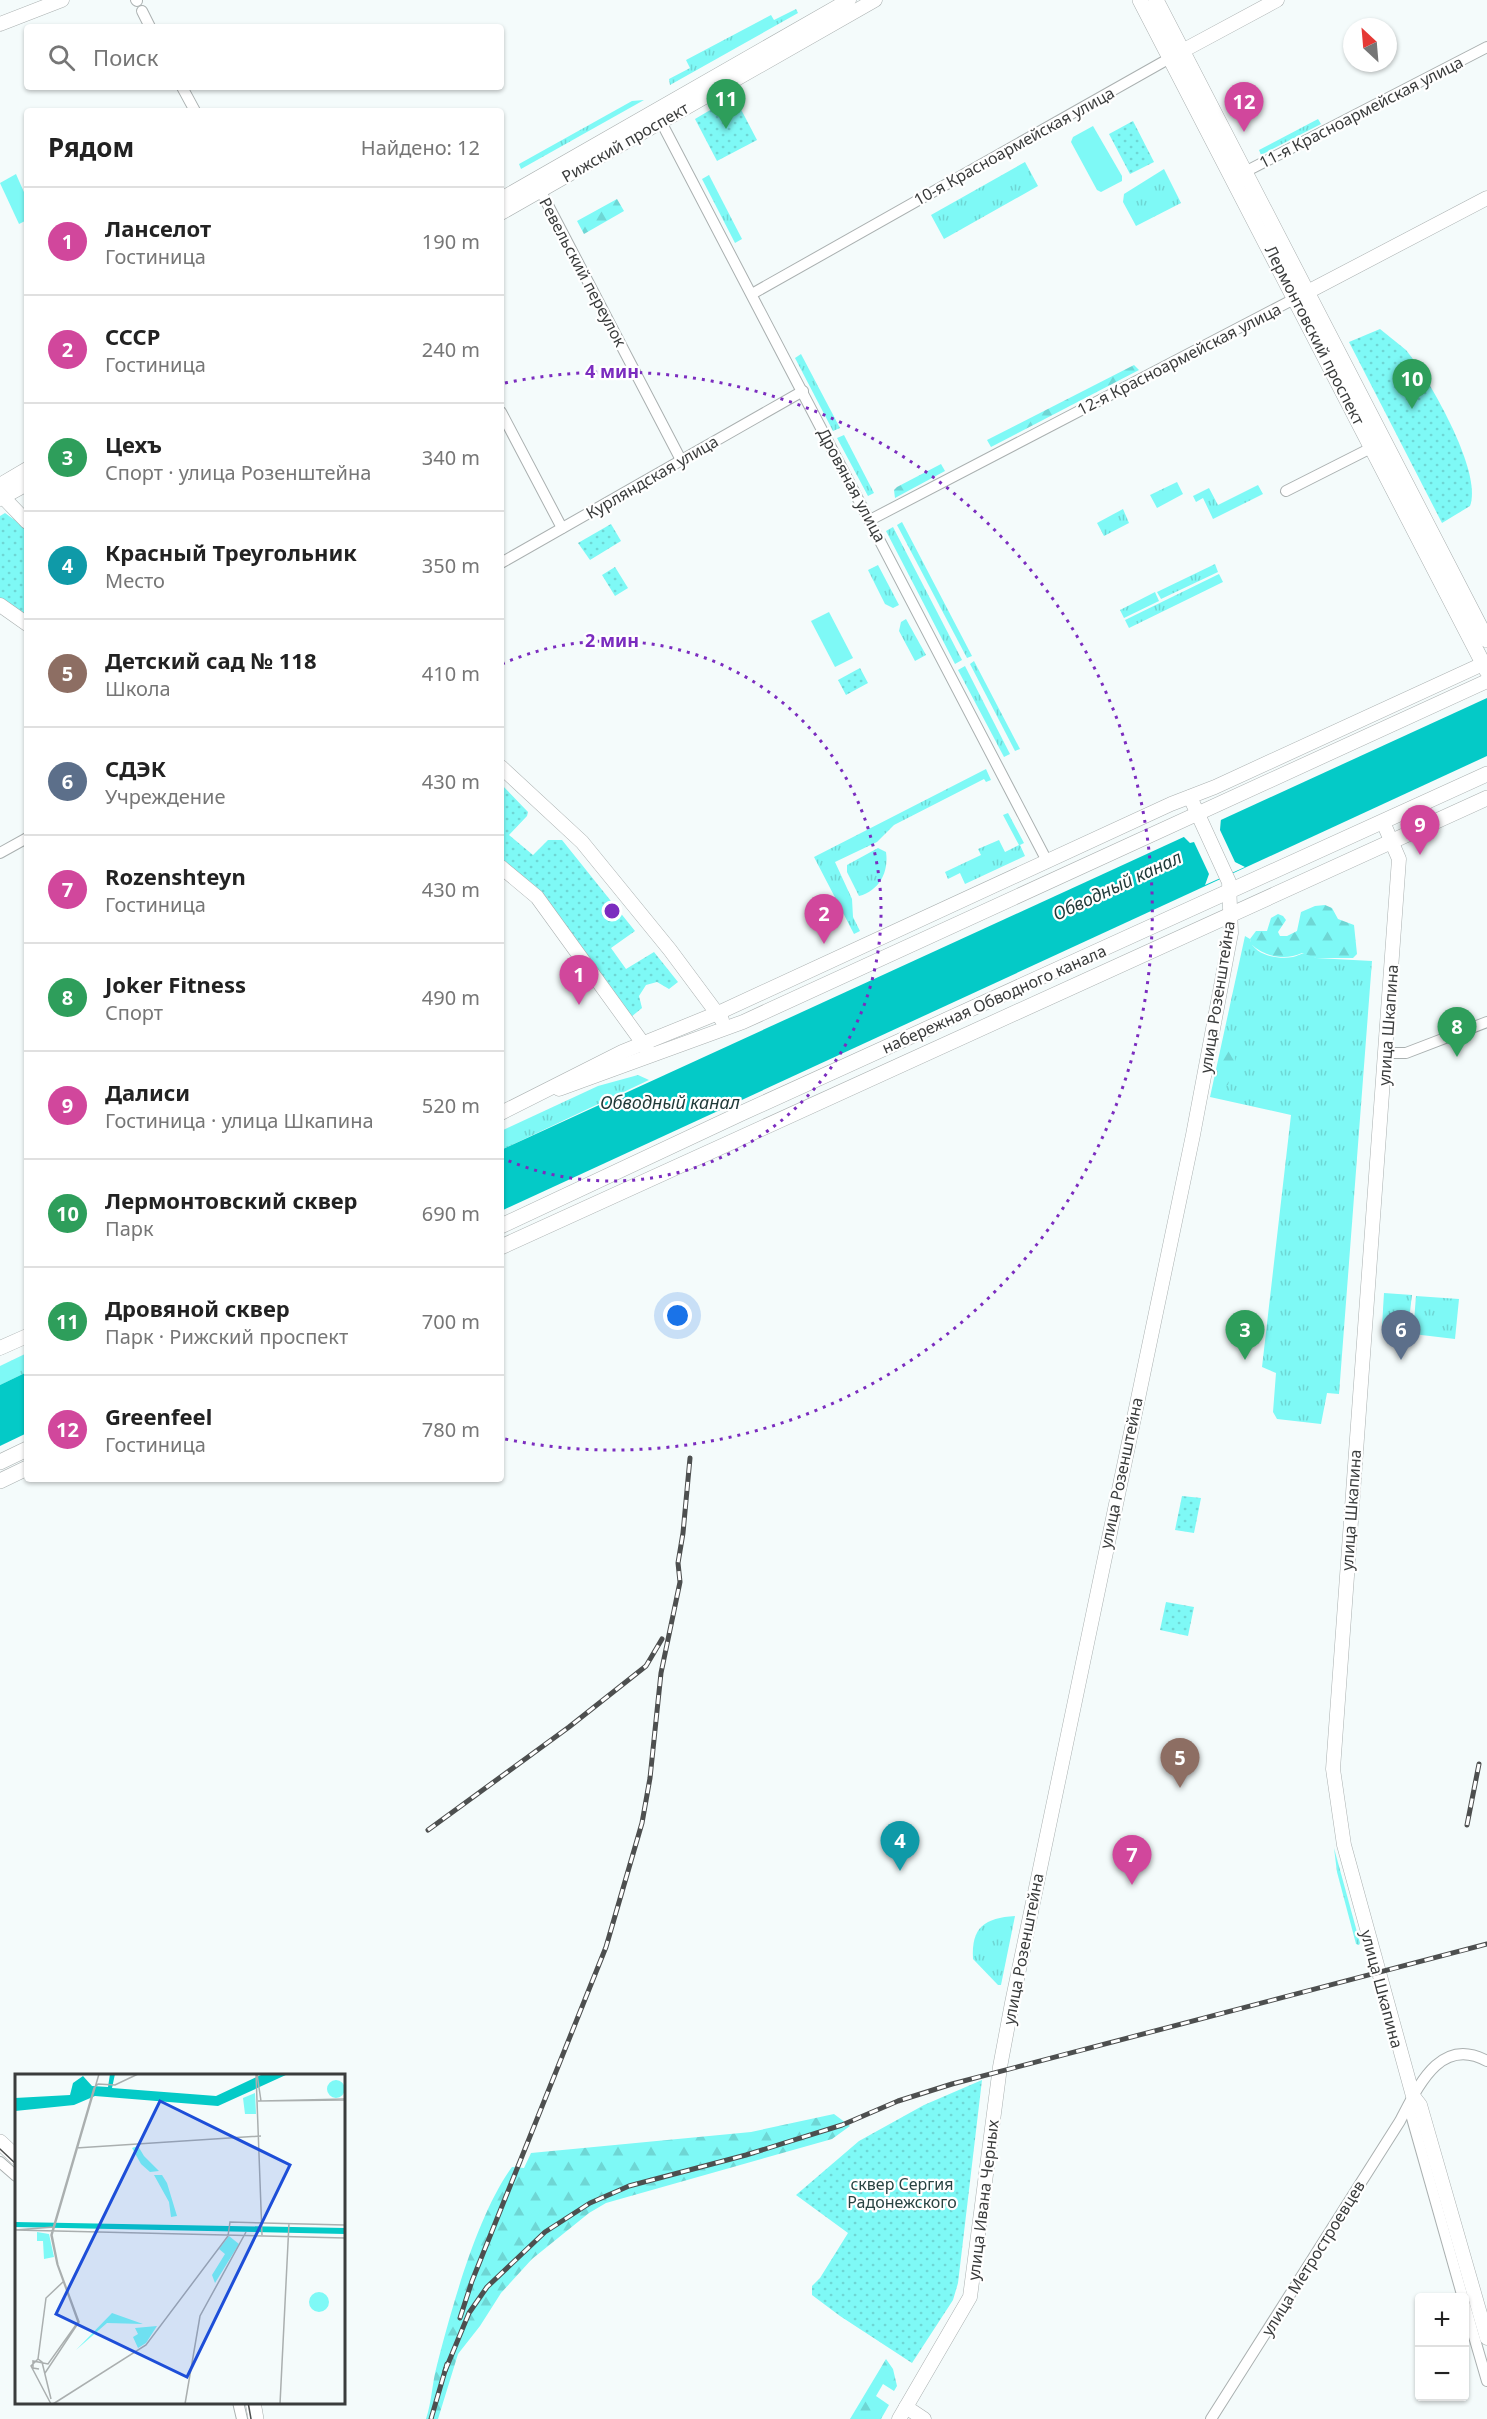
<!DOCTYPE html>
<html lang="ru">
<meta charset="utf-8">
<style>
:root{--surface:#fff;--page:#f2f2f2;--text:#222;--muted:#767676;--line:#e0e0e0;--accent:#d34360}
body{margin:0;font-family:"Noto Sans",sans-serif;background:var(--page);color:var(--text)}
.controls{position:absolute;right:18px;bottom:18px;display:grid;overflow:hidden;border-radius:6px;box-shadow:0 2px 4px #0004}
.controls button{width:54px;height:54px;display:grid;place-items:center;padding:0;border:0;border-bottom:2px solid var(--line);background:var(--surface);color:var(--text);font:30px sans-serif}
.compass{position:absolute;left:1343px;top:18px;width:54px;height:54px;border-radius:50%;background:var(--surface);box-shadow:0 2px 4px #0004;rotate:334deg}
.you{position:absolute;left:678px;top:1316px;width:21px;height:21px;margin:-15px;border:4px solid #fff;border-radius:50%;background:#1a73e8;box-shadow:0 0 0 9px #1a73e833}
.badge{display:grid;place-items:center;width:39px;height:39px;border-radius:50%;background:var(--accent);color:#fff;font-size:20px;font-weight:700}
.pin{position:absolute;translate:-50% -50px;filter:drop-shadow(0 2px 3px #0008)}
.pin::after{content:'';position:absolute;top:32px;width:21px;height:18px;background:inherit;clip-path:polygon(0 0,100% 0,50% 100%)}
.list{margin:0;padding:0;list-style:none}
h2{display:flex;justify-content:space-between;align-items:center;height:78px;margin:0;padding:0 24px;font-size:26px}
h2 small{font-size:20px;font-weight:400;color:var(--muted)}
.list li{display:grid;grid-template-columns:39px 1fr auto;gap:18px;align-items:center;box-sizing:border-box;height:108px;padding:0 24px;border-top:2px solid var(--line)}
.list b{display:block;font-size:22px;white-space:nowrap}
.list p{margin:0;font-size:20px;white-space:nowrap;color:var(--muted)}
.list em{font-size:20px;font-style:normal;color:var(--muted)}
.icon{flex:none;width:33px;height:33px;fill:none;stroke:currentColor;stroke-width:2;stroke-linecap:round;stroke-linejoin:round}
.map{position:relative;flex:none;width:1487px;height:2419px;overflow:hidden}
.search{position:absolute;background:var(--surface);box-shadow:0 2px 4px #0004;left:24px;top:24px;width:480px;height:66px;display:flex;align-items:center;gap:15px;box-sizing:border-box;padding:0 21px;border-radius:6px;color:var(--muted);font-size:22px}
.panel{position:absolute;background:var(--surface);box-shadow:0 2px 4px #0004;left:24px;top:108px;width:480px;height:1374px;border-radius:6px}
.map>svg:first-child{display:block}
</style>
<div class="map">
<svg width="1487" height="2419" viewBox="0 0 1487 2419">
<defs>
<pattern id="grass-tufts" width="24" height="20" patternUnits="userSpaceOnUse" patternTransform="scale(1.5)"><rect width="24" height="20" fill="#7ef9f6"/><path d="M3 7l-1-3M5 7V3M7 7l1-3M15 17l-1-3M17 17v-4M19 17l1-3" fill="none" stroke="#6ed6d4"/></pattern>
<pattern id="forest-firs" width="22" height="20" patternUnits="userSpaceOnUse" patternTransform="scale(1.5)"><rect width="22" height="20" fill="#7ef9f6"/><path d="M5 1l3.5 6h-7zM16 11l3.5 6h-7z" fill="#6ed6d4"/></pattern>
<pattern id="park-dots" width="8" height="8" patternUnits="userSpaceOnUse" patternTransform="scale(1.5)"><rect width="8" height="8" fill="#7ef9f6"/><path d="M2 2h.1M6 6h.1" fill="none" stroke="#6ed6d4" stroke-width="1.8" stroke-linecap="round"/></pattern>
</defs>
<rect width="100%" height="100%" fill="#f4fbfb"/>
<!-- grass -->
<g fill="url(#grass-tufts)">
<polygon points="796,9 798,13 670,85 669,79 690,68 686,60 771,15 774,20"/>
<polygon points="644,100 521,169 519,164 632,101"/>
<polygon points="1318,119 1321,124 1261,155 1259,150"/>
<polygon points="1025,162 1038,186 944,239 931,215"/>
<polygon points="1164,169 1181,203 1136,226 1123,202 1124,194"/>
<polygon points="709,175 742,239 735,243 702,179"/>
<polygon points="801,354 840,428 833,431 795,358"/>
<polygon points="844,435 874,493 868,496 837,438"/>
<polygon points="1177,482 1183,494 1157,508 1150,495"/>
<polygon points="1258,485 1263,494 1213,519 1203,498 1196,502 1193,496 1209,488 1218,505"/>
<polygon points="1123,509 1129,523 1104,536 1097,523"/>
<polygon points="902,522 972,656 967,658 897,525"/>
<polygon points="893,527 962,660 955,664 886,531"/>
<polygon points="1215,564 1218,572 1161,599 1157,592"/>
<polygon points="878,565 899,605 893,608 885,604 868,570"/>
<polygon points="1219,574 1223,582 1129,628 1125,620"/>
<polygon points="1155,592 1159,601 1124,618 1120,610"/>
<polygon points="906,619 926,655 915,661 899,631 901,622"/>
<polygon points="974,661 1020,749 1015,751 970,664"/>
<polygon points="965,666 1010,754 1004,757 958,670"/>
<polygon points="986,769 991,780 986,782 984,779 894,825 877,842 835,862 852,899 853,917 860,931 854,934 814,857"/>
<polygon points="1008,813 1024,843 1020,845 1025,856 965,884 960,873 948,879 945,872 981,855 978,849 999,840 1005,852 1019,845 1003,815"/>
<path d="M878,848l8,4c3,20 -7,39 -27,44l-12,-24v-7z"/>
<path d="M1245,936l5,3c3,16 28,21 43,18 5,-1 8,-4 14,-4l9,5 56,3 -33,433 -12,-1 -6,31 -44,-5 -4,-7 3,-39 -14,-6 29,-252 -81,-18z"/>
<polygon points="638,1075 649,1080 501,1150 501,1131 598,1086"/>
<polygon points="1384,1293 1412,1295 1408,1328 1382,1326"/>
<polygon points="1416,1296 1459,1299 1455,1339 1413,1334"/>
<polygon points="27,1353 27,1372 0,1385 0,1366"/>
<polygon points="1334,1848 1360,1943 1359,1945 1356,1944 1337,1872"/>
<path d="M1015,1916l-14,69h-3l-25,-26c-2,-32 12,-41 42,-43z"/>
</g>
<!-- forest -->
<g fill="url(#forest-firs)">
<polygon points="617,199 624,211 584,234 577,221"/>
<polygon points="1134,365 1139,370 991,447 987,440"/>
<polygon points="941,464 945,471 895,498 894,490 897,487"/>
<path d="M1325,905l7,3 6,11 16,6 3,29 -4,4h-37l-14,-5c-17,8 -37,4 -51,-9l-1,-5 6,-8h11l4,-13 7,-4 5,2 3,4 -8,12 2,4h7l10,-5 4,-19 14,-6z"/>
<polygon points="1227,1041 1234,1049 1235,1060 1228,1085 1218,1088 1216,1084 1222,1047"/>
<path d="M834,2114l16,12 -18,13 -226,64 -17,10 -57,46 -31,34 -21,33 -22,28 -20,65h-12c6,-18 6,-36 11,-54 15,-58 40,-150 75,-198l12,1 7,-15 220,-21z"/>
<polygon points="886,2359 893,2369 897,2386 894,2391 883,2384 876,2396 889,2405 881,2419 850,2419"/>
</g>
<!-- park -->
<g fill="url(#park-dots)">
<polygon points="734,96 757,140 717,161 695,119"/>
<polygon points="1133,121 1154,162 1130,174 1109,134"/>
<path d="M1380,329l26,21 10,13c19,29 66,110 54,143l-28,17 -93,-181z"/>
<polygon points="5,513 27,529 27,619 0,599 0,516"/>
<polygon points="611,524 621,541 590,560 578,543"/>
<polygon points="615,567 628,588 615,596 602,575"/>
<polygon points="860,668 868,683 846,695 838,680"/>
<polygon points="501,784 528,812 527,816 509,835 533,855 548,840 562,840 635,931 611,948 626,969 654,952 678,982 669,989 657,982 646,985 639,996 642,1008 631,1017 535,888 501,859"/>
<polygon points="1182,1496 1201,1498 1194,1533 1175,1530"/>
<polygon points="1166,1602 1194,1607 1188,1636 1160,1630"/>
<polygon points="982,2080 958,2283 953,2300 912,2363 840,2316 812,2295 812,2286 820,2278 848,2233 796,2195 859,2141 924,2105"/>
</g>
<!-- garden -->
<g fill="#7ef9f6">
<polygon points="1093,126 1122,176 1122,181 1101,192 1097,190 1071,142 1073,137"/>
<polygon points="16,174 27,199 27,220 19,224 0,183"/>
<polygon points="829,612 853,658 835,667 811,621"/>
</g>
<!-- water -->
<g fill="#04cac7">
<polygon points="1487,698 1487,756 501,1211 501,1150"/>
<polygon points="27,1372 27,1433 0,1446 0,1385"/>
</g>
<!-- pier -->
<polygon fill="#f4fbfb" points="1221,818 1220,830 1235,862 1245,867 1205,885 1209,874 1194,842 1190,843 1183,836"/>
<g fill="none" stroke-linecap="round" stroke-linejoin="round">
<!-- street casing -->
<g stroke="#aab0b0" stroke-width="12">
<g id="street">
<polyline points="136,0 137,1"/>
<polyline points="142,11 150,27"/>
<polyline points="182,87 195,111"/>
<polyline points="658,116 1047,861"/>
<polyline points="1239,175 1487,47"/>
<polyline points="537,184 681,460"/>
<polyline points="752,294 1170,58"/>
<polyline points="501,412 562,528"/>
<polyline points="1286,491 1377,445"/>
<polyline points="870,520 1296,298"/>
<polyline points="501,563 803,391"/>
<polyline points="0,853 27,838"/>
<polyline points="1386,1053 1406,1053 1487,1022"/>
<polyline points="1412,2102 1410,2111 1463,2298"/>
<polyline points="0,2162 16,2176"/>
<polyline points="1464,2302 1487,2381"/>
<polyline points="238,2402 242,2419"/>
<path d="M1211,2419l189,-298c18,-34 40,-86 87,-60"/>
</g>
</g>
<!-- secondary casing -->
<g stroke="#aab0b0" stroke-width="15">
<g id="secondary">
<polyline points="0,24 62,0"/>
<polyline points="1173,56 1277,0"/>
<polyline points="501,199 849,0"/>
<polyline points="501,213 875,0"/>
<polyline points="1298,297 1487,198"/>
<polyline points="0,485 27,469"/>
<polyline points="0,494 27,522"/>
<polyline points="0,499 27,484"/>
<polyline points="0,605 27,624"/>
<polyline points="501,767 582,842 670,950 722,1020"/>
<polyline points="1383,822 1399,859 1333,1769 1344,1845 1413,2096 1420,2105 1487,2338"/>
<polyline points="501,867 537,897 647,1049"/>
<polyline points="559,1089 743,1022 1487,681"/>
<polyline points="501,1113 622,1052 718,1013 1171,804 1215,787 1487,662"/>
<polyline points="0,1348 27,1336"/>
<polyline points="906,2407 924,2419"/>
<polyline points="899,2419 970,2297 1000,2067 1012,2003 1193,1135 1231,933 1229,882 1190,797"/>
</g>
</g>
<!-- primary casing -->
<g stroke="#aab0b0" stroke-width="16">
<g id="primary">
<polyline points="1140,0 1487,671"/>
<polyline points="1156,0 1487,640"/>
<polyline points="501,1226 742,1113 1487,774"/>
<polyline points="501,1247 1487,798"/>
<polyline points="0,1462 27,1449"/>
<polyline points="0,1481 27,1468"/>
<polyline points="0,2142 16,2157"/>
<polyline points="253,2402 256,2419"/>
</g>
</g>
<!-- street -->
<use href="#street" stroke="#fff" stroke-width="10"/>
<!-- secondary -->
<use href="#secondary" stroke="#fff" stroke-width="14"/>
<!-- primary -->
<use href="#primary" stroke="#fff" stroke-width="15"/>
<!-- tram -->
<g stroke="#4d4f4f" stroke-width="1.5">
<polyline points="0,2149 16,2164"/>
<polyline points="248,2402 251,2419"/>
</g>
<!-- rail casing -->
<g stroke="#4d4f4f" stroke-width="5">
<g id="rail">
<polyline points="1467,1825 1479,1764"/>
<polyline points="428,1830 569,1727 646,1666 662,1639"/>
<polyline points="460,2318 472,2281 606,1947 642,1823 650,1778 661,1673 680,1582 678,1563 683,1533 690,1458"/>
<polyline points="445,2371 469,2313 487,2287 545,2232 590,2203 629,2186 746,2155 842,2125 898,2101 952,2084 1487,1944"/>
<polyline points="431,2419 447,2364"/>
</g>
</g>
<!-- rail -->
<use href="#rail" stroke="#fff" stroke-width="3" stroke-dasharray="9" stroke-linecap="butt"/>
</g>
<!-- distance rings -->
<g fill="none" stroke="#7b2cbf" stroke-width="3" stroke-dasharray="3 6">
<path d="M502 664A270 270 0 1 1 502 1158"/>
<path d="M505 383A539 539 0 1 1 505 1439"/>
</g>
<g text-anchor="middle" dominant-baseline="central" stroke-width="4.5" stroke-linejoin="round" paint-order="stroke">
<!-- street labels -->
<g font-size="16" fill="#3a3c3c" stroke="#fff">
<text transform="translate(1361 112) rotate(-27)">11-я Красноармейская улица</text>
<text transform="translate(625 142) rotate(-30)">Рижский проспект</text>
<text transform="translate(1014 146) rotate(-29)">10-я Красноармейская улица</text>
<text transform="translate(583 272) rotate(62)">Ревельский переулок</text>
<text transform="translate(1315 335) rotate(63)">Лермонтовский проспект</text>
<text transform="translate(1179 359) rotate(-27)">12-я Красноармейская улица</text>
<text transform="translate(652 477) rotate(-30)">Курляндская улица</text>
<text transform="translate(852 485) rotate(62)">Дровяная улица</text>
<text transform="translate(1217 997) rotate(-81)">улица Розенштейна</text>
<text transform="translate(994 999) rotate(-24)">набережная Обводного канала</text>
<text transform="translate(1388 1025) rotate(-86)">улица Шкапина</text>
<text transform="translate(1121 1473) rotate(-78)">улица Розенштейна</text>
<text transform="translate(1351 1510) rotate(-86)">улица Шкапина</text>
<text transform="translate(1023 1949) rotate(-79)">улица Розенштейна</text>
<text transform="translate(1382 1989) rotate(75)">улица Шкапина</text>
<text transform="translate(983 2200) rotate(-83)">улица Ивана Черных</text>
<text transform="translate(1313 2258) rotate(-58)">улица Метростроевцев</text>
</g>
<!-- park labels -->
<g font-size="16" fill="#294342" stroke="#fff">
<text x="902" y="2184">сквер Сергия<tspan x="902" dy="18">Радонежского</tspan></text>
</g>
<!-- water labels -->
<g font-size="18" font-style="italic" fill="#1f3938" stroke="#fff">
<text transform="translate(1117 885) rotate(-25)">Обводный канал</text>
<text x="670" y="1102">Обводный канал</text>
</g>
</g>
<!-- overview -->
<g transform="translate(15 2074)">
<rect width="330" height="330" fill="#f4fbfb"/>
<path d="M214,162l10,8 -24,39 -3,-8 13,-21 -6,-5z" fill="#7ef9f6"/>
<path d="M294 228a10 10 0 1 1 20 0a10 10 0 1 1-20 0ZM97,239l31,11 -36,-1 -31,27z" fill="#7ef9f6"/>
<path d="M312 15a9 9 0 1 1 18 0a9 9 0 1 1-18 0ZM240,19l1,21h-11l-2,-16zM123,72l6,10 15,15 -9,1 -9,-8 -9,-16zM139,101h8l5,8 10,33 -6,1 -2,-15zM22,158l12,2 5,23 -10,2 -1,-18h-6zM142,252l-11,17 -8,5 -5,-11 5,-3 -3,-6z" fill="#7ef9f6"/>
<path d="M95,0h5l-3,14 104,8 47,-22h25l-70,32 -123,-10 -21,9 -59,6v-13l55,-3 3,-12 10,-7 9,10 16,1zM0,148l330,6v6l-330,-7z" fill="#04cac7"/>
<path fill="none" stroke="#aaafaf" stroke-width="1.5" d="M241,0l6,161M242,0l4,27 84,-2M243,27l87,-1M61,74l185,-12M0,156l330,8M0,156l39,-3M23,285l8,-61 18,-17M23,285l-7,7 20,38M23,285l4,3 9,37M24,295l-6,-1v-7l15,3 30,-42 -21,-58 -6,-29 43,-147 4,-4 17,1 23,-11M30,299l34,-51 -21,-57 -6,-30 47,-161M38,330l93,-59 82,-109 2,-14 115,3M170,330l15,-88 46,-84M265,330l9,-181"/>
<path fill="#1d4ed8" fill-opacity="0.15" stroke="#1d4ed8" stroke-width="3" d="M145,27l130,64 -103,212 -131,-63z"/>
<rect width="330" height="330" fill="none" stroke="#3a3c3c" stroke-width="3"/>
</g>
<circle cx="612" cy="911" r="9" fill="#7b2cbf" stroke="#fff" stroke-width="3"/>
<g font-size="18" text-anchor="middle" font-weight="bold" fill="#7b2cbf" stroke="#fff" stroke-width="4.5" stroke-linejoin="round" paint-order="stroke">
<text x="612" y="378">4 мин</text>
<text x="612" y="647">2 мин</text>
</g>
</svg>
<div class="controls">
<button>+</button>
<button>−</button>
</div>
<svg class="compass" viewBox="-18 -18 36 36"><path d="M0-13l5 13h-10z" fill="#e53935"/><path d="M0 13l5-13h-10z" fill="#767676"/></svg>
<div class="you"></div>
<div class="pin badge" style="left:579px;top:1005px;background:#d1479c">1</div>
<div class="pin badge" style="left:824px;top:944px;background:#d1479c">2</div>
<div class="pin badge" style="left:1245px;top:1360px;background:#2e9e5b">3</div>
<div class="pin badge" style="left:900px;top:1871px;background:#0f9aa8">4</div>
<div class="pin badge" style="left:1180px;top:1788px;background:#8d6e63">5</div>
<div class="pin badge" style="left:1401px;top:1360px;background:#5c6f8a">6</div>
<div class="pin badge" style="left:1132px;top:1885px;background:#d1479c">7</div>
<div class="pin badge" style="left:1457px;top:1057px;background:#2e9e5b">8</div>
<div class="pin badge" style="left:1420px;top:855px;background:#d1479c">9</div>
<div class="pin badge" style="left:1412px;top:409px;background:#2e9e5b">10</div>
<div class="pin badge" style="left:726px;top:129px;background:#2e9e5b">11</div>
<div class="pin badge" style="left:1244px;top:132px;background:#d1479c">12</div>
<div class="search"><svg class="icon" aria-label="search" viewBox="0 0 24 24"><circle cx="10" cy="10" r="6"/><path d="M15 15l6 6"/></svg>Поиск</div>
<section class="panel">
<h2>Рядом<small>Найдено: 12</small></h2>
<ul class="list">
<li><span class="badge" style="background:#d1479c">1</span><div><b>Ланселот</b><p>Гостиница</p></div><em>190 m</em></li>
<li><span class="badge" style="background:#d1479c">2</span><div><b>СССР</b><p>Гостиница</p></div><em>240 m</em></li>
<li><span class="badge" style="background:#2e9e5b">3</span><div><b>Цехъ</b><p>Спорт · улица Розенштейна</p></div><em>340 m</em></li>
<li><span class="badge" style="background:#0f9aa8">4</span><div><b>Красный Треугольник</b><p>Место</p></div><em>350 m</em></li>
<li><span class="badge" style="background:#8d6e63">5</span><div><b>Детский сад № 118</b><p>Школа</p></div><em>410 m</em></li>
<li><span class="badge" style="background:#5c6f8a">6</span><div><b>СДЭК</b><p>Учреждение</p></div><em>430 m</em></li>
<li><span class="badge" style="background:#d1479c">7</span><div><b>Rozenshteyn</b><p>Гостиница</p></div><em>430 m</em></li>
<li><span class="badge" style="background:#2e9e5b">8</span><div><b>Joker Fitness</b><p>Спорт</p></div><em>490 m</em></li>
<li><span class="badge" style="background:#d1479c">9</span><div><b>Далиси</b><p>Гостиница · улица Шкапина</p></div><em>520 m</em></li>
<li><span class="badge" style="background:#2e9e5b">10</span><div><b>Лермонтовский сквер</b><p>Парк</p></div><em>690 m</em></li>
<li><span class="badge" style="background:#2e9e5b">11</span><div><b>Дровяной сквер</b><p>Парк · Рижский проспект</p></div><em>700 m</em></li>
<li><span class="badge" style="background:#d1479c">12</span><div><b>Greenfeel</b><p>Гостиница</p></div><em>780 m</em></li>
</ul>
</section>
</div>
